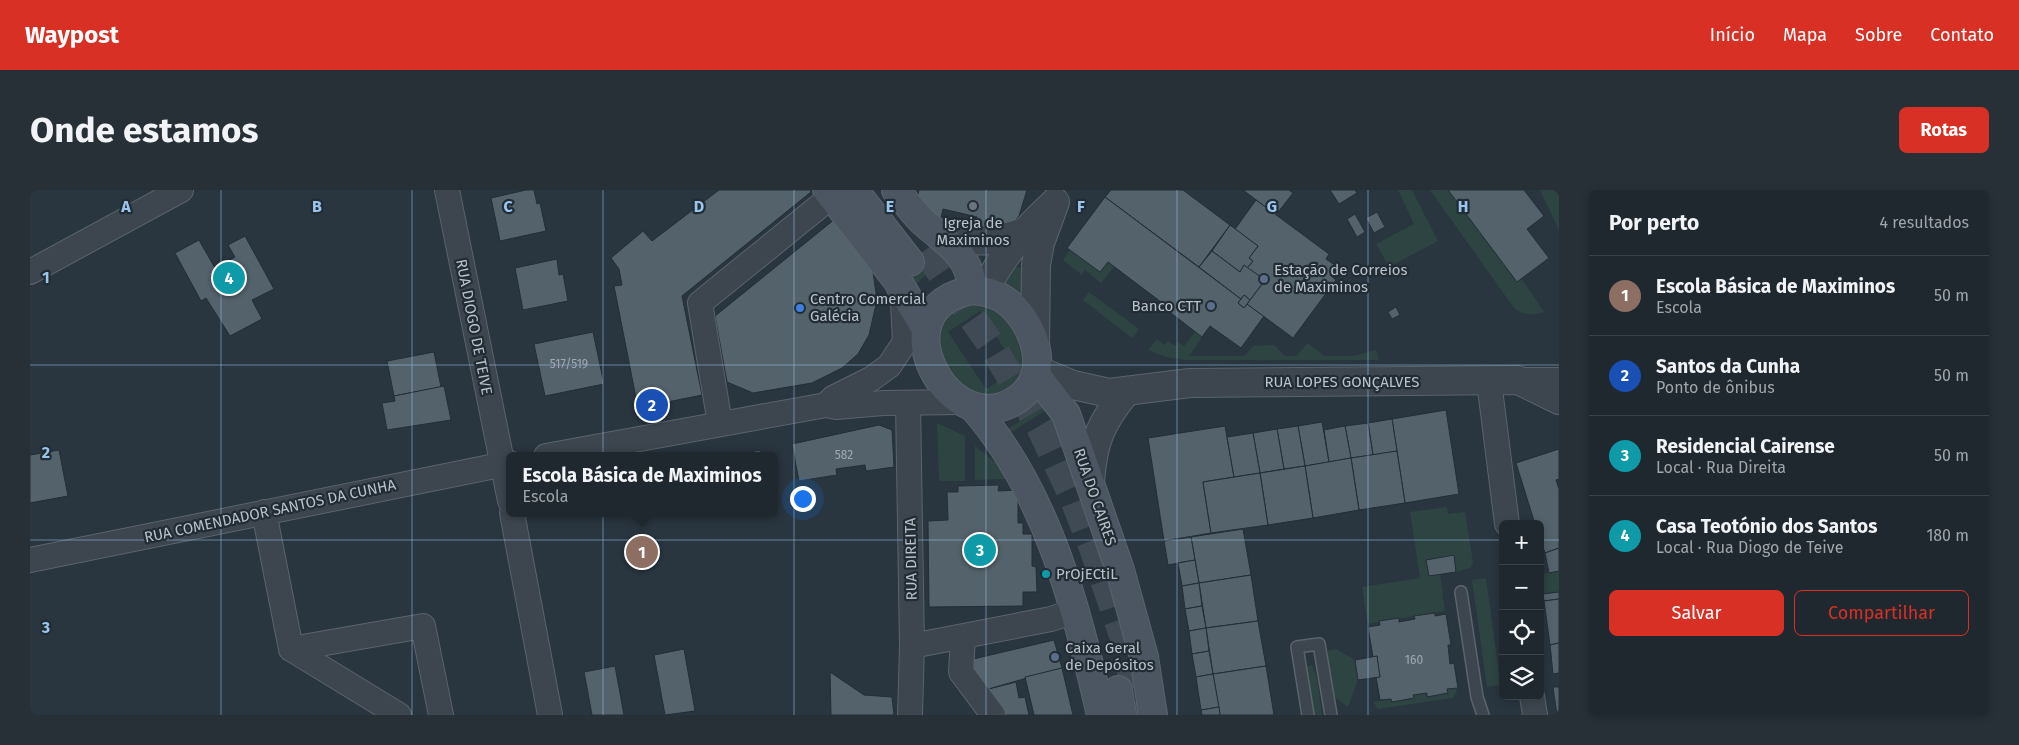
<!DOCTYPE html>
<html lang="pt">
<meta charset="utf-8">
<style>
:root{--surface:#1f282f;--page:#273037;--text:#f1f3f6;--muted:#a1a6aa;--line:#3c444b;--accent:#d93025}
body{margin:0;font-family:"Fira Sans",sans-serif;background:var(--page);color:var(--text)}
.controls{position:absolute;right:15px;bottom:15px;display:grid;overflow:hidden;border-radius:8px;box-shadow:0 2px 8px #0003}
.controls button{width:45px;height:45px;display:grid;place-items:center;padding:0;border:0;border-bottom:1px solid var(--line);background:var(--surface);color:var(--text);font:25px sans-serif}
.you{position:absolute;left:772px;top:308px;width:18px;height:18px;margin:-12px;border:4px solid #fff;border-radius:50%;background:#1a73e8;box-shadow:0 0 0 8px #1a73e833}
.badge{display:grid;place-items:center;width:32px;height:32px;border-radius:50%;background:var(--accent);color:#fff;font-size:16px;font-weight:700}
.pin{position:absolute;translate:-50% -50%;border:2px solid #fff;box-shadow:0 1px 5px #0006}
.popup{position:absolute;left:476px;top:262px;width:272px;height:65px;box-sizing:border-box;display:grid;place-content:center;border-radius:8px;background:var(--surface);filter:drop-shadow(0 1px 4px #0005);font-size:16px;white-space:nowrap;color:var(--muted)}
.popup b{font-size:19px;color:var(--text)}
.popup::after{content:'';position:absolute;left:50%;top:100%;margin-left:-10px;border:10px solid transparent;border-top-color:var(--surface)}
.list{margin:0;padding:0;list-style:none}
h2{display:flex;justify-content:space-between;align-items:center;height:65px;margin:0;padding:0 20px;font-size:21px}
h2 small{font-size:16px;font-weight:400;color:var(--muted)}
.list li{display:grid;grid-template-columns:32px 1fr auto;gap:15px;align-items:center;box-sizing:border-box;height:80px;padding:0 20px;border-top:1px solid var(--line)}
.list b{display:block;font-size:19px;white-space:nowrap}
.list p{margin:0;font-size:16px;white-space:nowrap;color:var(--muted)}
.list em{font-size:16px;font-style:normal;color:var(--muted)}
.actions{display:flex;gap:10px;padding:15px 20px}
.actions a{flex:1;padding:11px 0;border:1px solid var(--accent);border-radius:8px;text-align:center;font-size:18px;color:var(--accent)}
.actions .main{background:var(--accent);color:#fff}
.icon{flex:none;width:28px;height:28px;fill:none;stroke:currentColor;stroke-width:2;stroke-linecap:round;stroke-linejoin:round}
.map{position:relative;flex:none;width:1529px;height:525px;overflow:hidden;border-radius:8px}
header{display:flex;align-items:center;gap:30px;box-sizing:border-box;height:70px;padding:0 25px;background:var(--accent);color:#fff}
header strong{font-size:24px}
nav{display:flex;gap:28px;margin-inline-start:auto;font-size:18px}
.intro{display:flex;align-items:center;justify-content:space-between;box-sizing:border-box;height:120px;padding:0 30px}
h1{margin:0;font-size:35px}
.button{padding:12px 22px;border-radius:8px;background:var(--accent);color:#fff;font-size:18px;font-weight:700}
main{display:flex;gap:30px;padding:0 30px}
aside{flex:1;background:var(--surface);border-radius:8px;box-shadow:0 2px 8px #0003}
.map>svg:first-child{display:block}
</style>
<header>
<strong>Waypost</strong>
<nav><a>Início</a><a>Mapa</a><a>Sobre</a><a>Contato</a></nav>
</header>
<div class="intro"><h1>Onde estamos</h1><a class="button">Rotas</a></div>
<main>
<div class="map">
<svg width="1529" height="525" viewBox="0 0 1529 525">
<rect width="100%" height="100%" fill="#29353f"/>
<!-- green -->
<g fill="#2e4442" fill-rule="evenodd">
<polygon points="1368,0 1382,0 1408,51 1359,77 1346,54 1384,34"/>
<path d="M1400,0h18l69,92 5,-3 22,33c-13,3 -19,4 -30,-4z"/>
<polygon points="1510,0 1529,0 1529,41"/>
<polygon points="1040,60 1070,82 1078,72 1084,77 1071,93 1055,80 1052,85 1033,70"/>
<polygon points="910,63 918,70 899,82 882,98 878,89"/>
<polygon points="978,75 997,79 999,114 984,97 964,87"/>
<polygon points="1059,102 1109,139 1102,148 1053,110"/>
<path d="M950,113c27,10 47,35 43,65 0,6 -5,12 -8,18 -8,3 -21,11 -29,10 -38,-5 -66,-65 -29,-89 6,-3 17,-3 23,-4zM950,121l37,58 -31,20 -38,-57z"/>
<polygon points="1166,141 1172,147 1159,166 1214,166 1223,156 1244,155 1255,166 1267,166 1277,153 1295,166 1323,166 1346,160 1349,170 1155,170 1136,167 1118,160 1127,149 1134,155 1138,151 1145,156 1148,152 1154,156"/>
<polygon points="1014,216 1015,221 978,244 976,240"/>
<polygon points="907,233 935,246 935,291 909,291"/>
<polygon points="945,256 965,272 978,289 945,290"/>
<polygon points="1417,317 1418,324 1435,322 1443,372 1440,378 1426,382 1424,365 1396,370 1399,386 1410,384 1415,421 1338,434 1332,397 1390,388 1380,322"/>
<polygon points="1510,368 1513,384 1529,381 1529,402 1510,404"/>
<polygon points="1456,388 1469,484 1473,484 1473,503 1470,495 1457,497 1442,390"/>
<polygon points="1306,459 1325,470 1328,490 1318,517 1306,508 1303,502 1297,464 1299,460"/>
<polygon points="1282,475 1287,488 1292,525 1284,525 1282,520 1276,482 1278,476"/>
<polygon points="1428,498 1423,508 1348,519 1343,512 1361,509 1362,512 1383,509 1383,505 1397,503 1398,507 1418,503 1417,499"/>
</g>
<!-- building -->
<g fill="#54626b" stroke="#232e36">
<polygon points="496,0 504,0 507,14 510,13 516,41 470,51 461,8"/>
<polygon points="689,0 780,0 781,2 652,106 672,205 608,218 584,96 592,95 589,79 581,68 613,41 622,51"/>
<polygon points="889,0 997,0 989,26 983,32 957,37 944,37 947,27 913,19 911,28 898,20 887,10"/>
<polygon points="1081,0 1153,0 1200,35 1169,77 1075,7"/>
<polygon points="1213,0 1259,0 1263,3 1246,25"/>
<polygon points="1300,0 1325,0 1327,3 1309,14"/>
<polygon points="1418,0 1494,0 1514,26 1497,39 1519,68 1487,92"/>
<polygon points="1075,7 1211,109 1208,113 1214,118 1217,114 1234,126 1211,158 1180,136 1172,147 1137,120 1139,118 1078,72 1070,82 1037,58"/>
<polygon points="1226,10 1299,64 1296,69 1306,76 1300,85 1306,90 1263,148 1217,114 1235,90 1217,78 1223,71 1219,68 1228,56 1205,39"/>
<polygon points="1347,22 1355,37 1344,43 1336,28"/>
<polygon points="1325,24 1335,42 1327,47 1317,29"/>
<polygon points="805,29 842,75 847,110 839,145 828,164 812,178 782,193 723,203 697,192 685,126"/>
<polygon points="1200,35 1228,56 1219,68 1223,71 1217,78 1214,75 1210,82 1182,61"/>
<polygon points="215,46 244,99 222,110 232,129 200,146 176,108 171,111 145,63 169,50 185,78 205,67 198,55"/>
<polygon points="1182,61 1210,82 1214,75 1235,90 1220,110 1214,105 1211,109 1169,77"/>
<polygon points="527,69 529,85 533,84 538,111 493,120 485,78"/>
<polygon points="1214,105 1220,110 1214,118 1208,113"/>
<polygon points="1366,117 1370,125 1362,129 1358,122"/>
<polygon points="563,142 574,194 515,206 504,154"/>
<polygon points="404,162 411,197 364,206 357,171"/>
<polygon points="414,196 421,230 357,240 352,213 365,211 364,206"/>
<polygon points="1416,220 1429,304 1375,313 1362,229"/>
<polygon points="1362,229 1367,261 1343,265 1338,233"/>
<polygon points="1292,232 1299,272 1275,276 1268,236"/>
<polygon points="1338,233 1343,265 1321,268 1315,236"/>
<polygon points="849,235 862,240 864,277 836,281 835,275 806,279 807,285 769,291 762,254"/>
<polygon points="1195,236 1204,287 1173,292 1181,343 1134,351 1118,248"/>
<polygon points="1268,236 1275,276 1254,279 1247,239"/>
<polygon points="1315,236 1321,268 1299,272 1294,240"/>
<polygon points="1247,239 1254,279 1230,283 1223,243"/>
<polygon points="1223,243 1230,283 1204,287 1197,247"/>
<polygon points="1529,259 1529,289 1526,290 1529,299 1529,358 1515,363 1510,349 1510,334 1505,334 1486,273"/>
<polygon points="29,260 38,306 0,313 0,265"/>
<polygon points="730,260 731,266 702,266"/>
<polygon points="1367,261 1375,313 1329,320 1321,268"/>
<polygon points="1321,268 1329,320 1283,328 1275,276"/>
<polygon points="1275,276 1283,328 1238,335 1230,283"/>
<polygon points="1230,283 1238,335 1181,343 1173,292"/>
<polygon points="969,295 968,301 988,300 988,333 993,333 993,344 1002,344 1002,376 1006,377 1007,402 993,402 993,416 899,417 898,331 918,330 917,302 928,302 928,296"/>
<polygon points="1213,339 1221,385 1169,393 1161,347"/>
<polygon points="1161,347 1165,370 1138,375 1134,351"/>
<polygon points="1529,358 1529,381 1519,383 1515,363"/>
<polygon points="1424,365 1426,382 1399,386 1396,370"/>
<polygon points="1165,370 1169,393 1152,396 1148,373"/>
<polygon points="1221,385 1228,431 1176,438 1169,393"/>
<polygon points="1169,393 1172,416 1155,419 1152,396"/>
<polygon points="1529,402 1529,409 1514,411 1513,404"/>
<polygon points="1529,409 1529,453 1520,455 1514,411"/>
<polygon points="1172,416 1176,438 1159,441 1155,419"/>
<polygon points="1405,423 1405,426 1416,424 1421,455 1418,455 1420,474 1424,473 1428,498 1417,499 1418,503 1397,507 1397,503 1383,505 1384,508 1362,512 1361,509 1350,510 1346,487 1350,487 1348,476 1347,466 1343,467 1338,437 1350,435 1349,431 1369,428 1369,432 1385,429 1384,426"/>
<polygon points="1228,431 1236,476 1183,484 1176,438"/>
<polygon points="1176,438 1179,461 1162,464 1159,441"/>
<polygon points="1024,450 1032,478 955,500 939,470"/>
<polygon points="1529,453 1529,483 1523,484 1520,455"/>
<polygon points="654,459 665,521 635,525 624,465"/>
<polygon points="1179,461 1183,484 1166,487 1162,464"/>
<polygon points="1347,466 1350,487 1328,490 1325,470"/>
<polygon points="585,476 594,525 562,525 554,482"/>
<polygon points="1236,476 1244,525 1190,525 1183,484"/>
<polygon points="1032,478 1043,525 1004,525 995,487"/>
<polygon points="800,482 834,505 862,507 864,525 801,525"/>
<polygon points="1183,484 1189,517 1171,520 1166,487"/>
<polygon points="986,492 989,508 995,507 999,525 1004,525 973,525 955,500"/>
<polygon points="1523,497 1529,497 1529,525 1527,525"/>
<polygon points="1189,517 1190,525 1172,525 1171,520"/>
</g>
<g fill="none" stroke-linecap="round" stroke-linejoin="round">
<!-- secondary-tunnel -->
<polyline stroke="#3f4a54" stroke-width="28" stroke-dasharray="28 14" stroke-linecap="butt" points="895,60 962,156 1010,237 1043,307 1063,358 1095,451 1109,525"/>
<!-- service casing -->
<g stroke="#5a646c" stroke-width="14">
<g id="service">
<polyline points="1431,402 1447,507 1453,525"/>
<polyline points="1278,525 1267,457 1289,454 1301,525"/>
</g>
</g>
<!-- minor casing -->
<g stroke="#5a646c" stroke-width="26">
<g id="minor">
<polyline points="417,0 480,311"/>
<polyline points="0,82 151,0"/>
<polyline points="869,97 873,113 875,152"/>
<polyline points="1488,190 1529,190"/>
<polyline points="1459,191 1477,334"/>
<polyline points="878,213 882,456 880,525"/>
<polyline points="796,215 803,208 841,189 859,176 875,152 895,145"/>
<polyline points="690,234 670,113 802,6"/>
<polyline points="516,266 796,215 806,217 853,213 931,212"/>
<polyline points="234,322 261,459 369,525"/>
<polyline points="482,323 520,525"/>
<polyline points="0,370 480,273"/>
<polyline points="933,447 931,482 963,525"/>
<polyline points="882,456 1021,429 1045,421"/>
<polyline points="261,459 393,436 411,525"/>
<polyline points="1502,506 1505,525"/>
</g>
</g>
<!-- tertiary casing -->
<g stroke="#5a646c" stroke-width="30">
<g id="tertiary">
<path d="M914,47c31,5 50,6 80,-5"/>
<path d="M955,101c14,-33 40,-61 66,-85"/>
<polyline points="1005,154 1006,75 1010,53 1025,12"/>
<polyline points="1007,180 1043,195 1079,203 1160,193 1488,190 1529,210"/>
<path d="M1060,292c3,-40 10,-59 36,-90"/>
</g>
</g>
<!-- secondary casing -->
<g stroke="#5a646c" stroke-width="30">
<g id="secondary">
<polyline points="797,0 867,90 896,139"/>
<polyline points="824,0 880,72"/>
<path d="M866,0c8,10 16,21 25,30 26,24 47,31 52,70"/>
<path d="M943,100c11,1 22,3 32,10 29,21 48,73 14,98 -69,51 -145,-92 -46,-108z"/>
<polyline points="1006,185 1036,224 1090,380 1114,467 1123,525"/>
<path d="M943,217c75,86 103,200 128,308"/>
<polyline points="1088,500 1092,525"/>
</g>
</g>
<!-- service -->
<use href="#service" stroke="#3d464f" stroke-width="11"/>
<!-- minor -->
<use href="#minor" stroke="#3d464f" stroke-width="24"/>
<!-- tertiary -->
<use href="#tertiary" stroke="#3d464f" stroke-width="28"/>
<!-- secondary -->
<use href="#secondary" stroke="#4b5662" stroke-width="28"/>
</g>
<!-- grid -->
<path fill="none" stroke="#99c5ee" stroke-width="1" stroke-opacity="0.55" d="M191,0v525M382,0v525M573,0v525M764,0v525M956,0v525M1147,0v525M1338,0v525M0,175h1529M0,350h1473M1510,350h19"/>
<!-- markers -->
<circle fill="#6b7280" stroke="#212c34" stroke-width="2" cx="943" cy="16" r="5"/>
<g fill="#5c6f8a" stroke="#212c34" stroke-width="2">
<circle cx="1234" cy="89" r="5"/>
<circle cx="1181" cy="116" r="5"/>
<circle cx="1025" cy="467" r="5"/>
</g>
<circle fill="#3f7fe0" stroke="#212c34" stroke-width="2" cx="770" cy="118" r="5"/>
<circle fill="#0f9aa8" stroke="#212c34" stroke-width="2" cx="1016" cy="384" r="5"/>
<g text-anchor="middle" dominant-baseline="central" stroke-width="4.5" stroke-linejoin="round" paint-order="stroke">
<!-- number labels -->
<g font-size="12" fill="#a0a9b2">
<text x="539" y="174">517/519</text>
<text x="814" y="265">582</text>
<text x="1384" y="470">160</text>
</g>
<!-- poi labels -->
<g font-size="15" fill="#b9c1c9" stroke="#212c34" text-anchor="start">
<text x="943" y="33" text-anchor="middle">Igreja de<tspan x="943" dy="17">Maximinos</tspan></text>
<text x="1244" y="80">Estação de Correios<tspan x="1244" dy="17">de Maximinos</tspan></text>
<text x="780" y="109">Centro Comercial<tspan x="780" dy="17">Galécia</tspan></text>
<text x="1171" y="116" text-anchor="end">Banco CTT</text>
<text x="1026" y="384">PrOjECtiL</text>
<text x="1035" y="458">Caixa Geral<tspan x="1035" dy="17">de Depósitos</tspan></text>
</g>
<!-- street labels -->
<g font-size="15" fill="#b9c1c9" stroke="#212c34">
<text transform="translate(444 137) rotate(79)">RUA DIOGO DE TEIVE</text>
<text x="1312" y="192">RUA LOPES GONÇALVES</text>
<text transform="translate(1065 307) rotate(71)">RUA DO CAIRES</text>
<text transform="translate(240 321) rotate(-12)">RUA COMENDADOR SANTOS DA CUNHA</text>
<text transform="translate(881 369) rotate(-91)">RUA DIREITA</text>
</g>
</g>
<g font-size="16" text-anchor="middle" font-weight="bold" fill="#99c5ee" stroke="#212c34" stroke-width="4.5" stroke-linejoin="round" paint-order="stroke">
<text x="96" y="22">A</text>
<text x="287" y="22">B</text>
<text x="478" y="22">C</text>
<text x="669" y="22">D</text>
<text x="860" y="22">E</text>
<text x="1051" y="22">F</text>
<text x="1242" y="22">G</text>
<text x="1433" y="22">H</text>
<text x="16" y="93">1</text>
<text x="16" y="268">2</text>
<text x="16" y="443">3</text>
</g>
</svg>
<div class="controls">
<button>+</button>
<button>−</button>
<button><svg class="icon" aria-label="locate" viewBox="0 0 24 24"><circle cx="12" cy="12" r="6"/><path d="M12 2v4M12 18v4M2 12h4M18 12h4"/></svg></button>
<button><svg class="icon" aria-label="layers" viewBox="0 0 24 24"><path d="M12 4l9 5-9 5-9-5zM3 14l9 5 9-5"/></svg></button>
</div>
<div class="you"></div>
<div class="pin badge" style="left:612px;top:362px;background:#8d6e63">1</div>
<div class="popup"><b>Escola Básica de Maximinos</b>Escola</div>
<div class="pin badge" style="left:622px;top:215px;background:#1a4fb4">2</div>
<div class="pin badge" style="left:950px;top:360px;background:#0f9aa8">3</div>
<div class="pin badge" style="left:199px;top:88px;background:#0f9aa8">4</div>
</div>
<aside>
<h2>Por perto<small>4 resultados</small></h2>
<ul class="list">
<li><span class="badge" style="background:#8d6e63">1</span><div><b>Escola Básica de Maximinos</b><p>Escola</p></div><em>50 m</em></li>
<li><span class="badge" style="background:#1a4fb4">2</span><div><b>Santos da Cunha</b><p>Ponto de ônibus</p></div><em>50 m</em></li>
<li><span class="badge" style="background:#0f9aa8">3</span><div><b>Residencial Cairense</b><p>Local · Rua Direita</p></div><em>50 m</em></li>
<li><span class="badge" style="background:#0f9aa8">4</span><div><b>Casa Teotónio dos Santos</b><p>Local · Rua Diogo de Teive</p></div><em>180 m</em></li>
</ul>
<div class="actions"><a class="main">Salvar</a><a>Compartilhar</a></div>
</aside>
</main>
